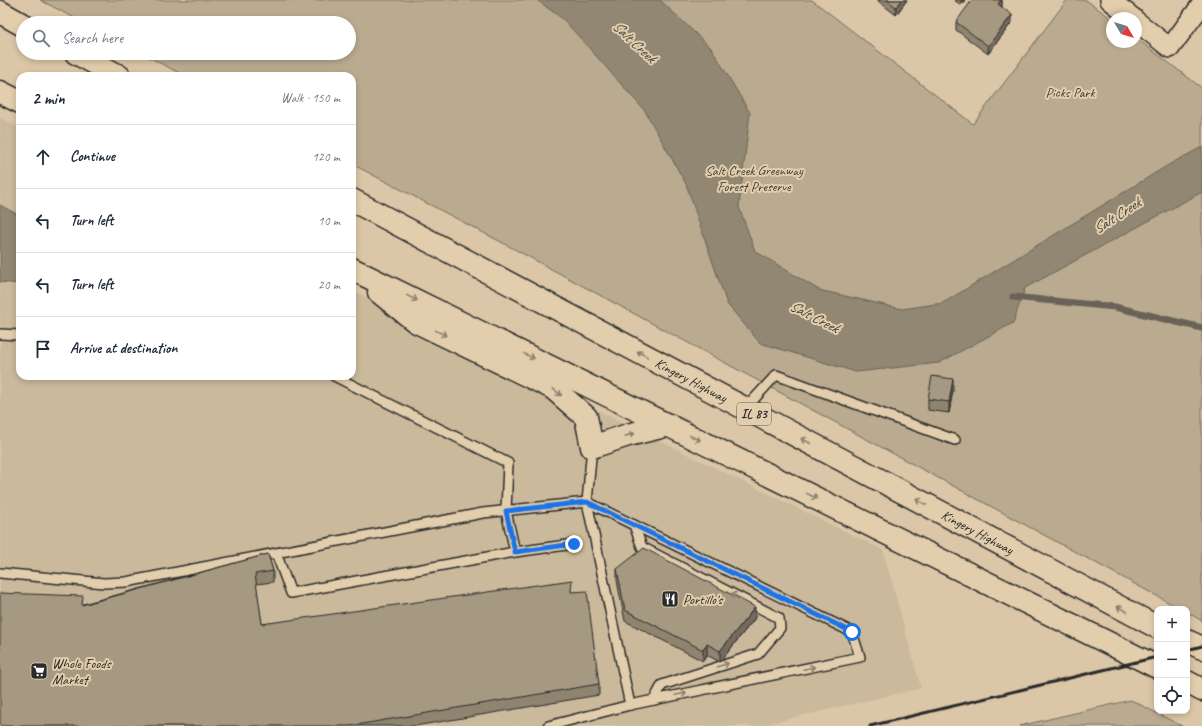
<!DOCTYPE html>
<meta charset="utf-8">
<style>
:root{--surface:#fff;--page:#f2f2f3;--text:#1f2937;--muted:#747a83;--line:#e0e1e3}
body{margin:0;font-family:Caveat,sans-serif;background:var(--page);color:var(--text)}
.controls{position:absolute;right:12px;bottom:12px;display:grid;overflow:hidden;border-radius:8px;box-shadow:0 2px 6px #0003}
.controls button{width:36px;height:36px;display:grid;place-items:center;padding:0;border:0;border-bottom:1px solid var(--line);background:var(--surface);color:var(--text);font:20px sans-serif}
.compass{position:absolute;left:1106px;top:12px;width:36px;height:36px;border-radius:50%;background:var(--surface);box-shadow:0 2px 6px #0003;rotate:128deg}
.stop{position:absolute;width:12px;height:12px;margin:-9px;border:3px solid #1a73e8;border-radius:50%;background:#fff}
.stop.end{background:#1a73e8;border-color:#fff;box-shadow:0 1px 4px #0008}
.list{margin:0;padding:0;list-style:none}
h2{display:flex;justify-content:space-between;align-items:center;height:52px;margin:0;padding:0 16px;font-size:17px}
h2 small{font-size:13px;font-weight:400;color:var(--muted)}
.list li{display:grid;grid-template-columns:26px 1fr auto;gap:12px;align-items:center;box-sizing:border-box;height:64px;padding:0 16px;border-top:1px solid var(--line)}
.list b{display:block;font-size:15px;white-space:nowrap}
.list em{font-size:13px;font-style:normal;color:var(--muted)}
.icon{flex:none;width:22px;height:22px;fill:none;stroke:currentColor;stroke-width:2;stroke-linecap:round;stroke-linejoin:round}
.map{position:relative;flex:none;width:1202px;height:726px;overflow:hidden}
.search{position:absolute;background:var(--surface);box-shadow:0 2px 6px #0003;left:16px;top:16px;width:340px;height:44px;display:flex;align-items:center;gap:10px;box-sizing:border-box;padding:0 14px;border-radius:22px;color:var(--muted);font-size:15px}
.panel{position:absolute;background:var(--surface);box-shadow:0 2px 6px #0003;left:16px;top:72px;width:340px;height:308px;border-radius:12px}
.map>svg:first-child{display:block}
</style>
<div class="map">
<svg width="1202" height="726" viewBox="0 0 1202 726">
<rect width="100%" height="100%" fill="#dbc7a7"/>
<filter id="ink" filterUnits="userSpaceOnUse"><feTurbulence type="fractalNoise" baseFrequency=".025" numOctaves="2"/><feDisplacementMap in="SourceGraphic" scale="8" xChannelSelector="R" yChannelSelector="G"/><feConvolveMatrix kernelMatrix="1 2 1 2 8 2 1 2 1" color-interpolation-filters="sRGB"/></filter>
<g filter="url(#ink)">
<!-- built -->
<polygon fill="#cbb99c" points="0,118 20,128 20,376 352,376 352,290 883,550 921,688 758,726 0,726"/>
<!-- green -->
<g fill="#baab90" stroke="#726b5e">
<polygon points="40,0 812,0 973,124 1067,0 1086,0 1112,19 1112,42 1136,42 1136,38 1202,88 1202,621 1187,612 1187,609 1181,609 505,244 352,164 352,76 185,76 141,53 349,53 349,23 84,23"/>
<polygon points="1131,700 1182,726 1019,726"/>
</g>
<!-- water -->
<g fill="#928773" stroke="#696256">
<polygon points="537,0 660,0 712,49 750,113 739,207 755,251 819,290 902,309 943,303 1170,164 1202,147 1202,192 1025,288 1013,323 939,363 856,372 760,343 727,304 686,184 645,111 564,20"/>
<polygon points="0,205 20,216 20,284 0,282"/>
</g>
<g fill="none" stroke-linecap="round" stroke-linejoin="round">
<!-- stream -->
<polyline stroke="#696256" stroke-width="7" points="1013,297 1115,307 1202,328"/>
<!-- lane casing -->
<g stroke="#2b2b2b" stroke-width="12">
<g id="lane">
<polyline points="0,334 20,335"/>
<polyline points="745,409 776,375 955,440"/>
<polyline points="592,447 587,502 630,705"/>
<polyline points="634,525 642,547 779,618 780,628 758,654 662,685 654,700"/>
<polyline points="515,552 574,544"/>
<polyline points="276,553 291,593 515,552 506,511 508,463 334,376"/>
<polyline points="0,573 104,583 126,582 483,513 587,502 852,632 860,657 630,705 548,726"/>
</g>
</g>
<!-- street casing -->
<g stroke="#2b2b2b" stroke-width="22">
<g id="street">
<polyline points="1110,0 1133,18"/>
<polyline points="1136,21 1170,48 1202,4"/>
</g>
</g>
<!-- highway casing -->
<g stroke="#2b2b2b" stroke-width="25">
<g id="highway">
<polyline points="0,12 23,25"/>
<polyline points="76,53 119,76"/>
<polyline points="0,92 20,102"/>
<path id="s1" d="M352,200l805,427"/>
<polyline points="352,269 1157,667"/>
<polyline points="379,292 415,321 553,388 586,417 592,447 628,435 669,425"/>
<polyline points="1187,641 1202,648"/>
<polyline points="1187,682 1202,690"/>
</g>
</g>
<!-- lane -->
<use href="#lane" stroke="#e2ceac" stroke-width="9"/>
<!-- street -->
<use href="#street" stroke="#e2ceac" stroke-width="19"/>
<!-- highway -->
<use href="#highway" stroke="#e2ceac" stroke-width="22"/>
<!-- rail -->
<g stroke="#2b2b2b" stroke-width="3">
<polyline points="1187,650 1202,646"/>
<polyline points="870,726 1157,657"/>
</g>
</g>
<!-- wall -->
<g fill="#8f8470" stroke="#2b2b2b">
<polygon points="878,0 907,0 896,15 878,1"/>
<polygon points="954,0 965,0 961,5"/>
<polygon points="1002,0 1002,7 1012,22 988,54 956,30 956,22"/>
<polygon points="953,390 949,413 928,410 928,399"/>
<polygon points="268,554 273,571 273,582 256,584 262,624 572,592 599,684 599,695 415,726 0,726 83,604"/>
<polygon points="617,569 755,618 720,662 707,655 703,661 625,621 617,581"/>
</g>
<!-- shaded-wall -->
<g fill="#746b5b" stroke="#2b2b2b">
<polygon points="902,0 907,0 896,15 896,7"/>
<polygon points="961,0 965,0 961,5"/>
<polygon points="1001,0 1002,0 1002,6 998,12 998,4"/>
<polygon points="1012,15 1012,22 988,54 988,46"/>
<polygon points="953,379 953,390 949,413 949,402"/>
<polygon points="755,607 755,618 720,662 720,651"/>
<polygon points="707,644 707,655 703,661 703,650"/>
</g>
<!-- building -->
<g fill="#a69982" stroke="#2b2b2b">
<polygon points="887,0 902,0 896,7"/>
<polygon points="972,0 1001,0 998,4 1012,15 988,46 956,22"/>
<polygon points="932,376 953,379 949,402 928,399"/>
<polygon points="644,548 755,607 720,651 707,644 703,650 625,610 617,569"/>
<polygon points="268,554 273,571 255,574 262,624 572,580 571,592 587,591 599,684 350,726 0,726 0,593 83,596 82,605"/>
</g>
<!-- one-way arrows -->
<defs><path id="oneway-shaft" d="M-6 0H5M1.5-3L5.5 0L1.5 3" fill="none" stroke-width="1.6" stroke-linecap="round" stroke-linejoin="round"/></defs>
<g stroke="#867c6c">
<use href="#oneway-shaft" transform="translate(412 298) rotate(26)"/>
<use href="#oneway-shaft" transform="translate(441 333) rotate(26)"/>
<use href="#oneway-shaft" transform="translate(642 354) rotate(-152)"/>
<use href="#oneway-shaft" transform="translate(529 356) rotate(26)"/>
<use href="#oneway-shaft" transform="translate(557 392) rotate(40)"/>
<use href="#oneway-shaft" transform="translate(629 435) rotate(-16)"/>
<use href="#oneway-shaft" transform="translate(695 438) rotate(26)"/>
<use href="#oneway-shaft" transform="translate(806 441) rotate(-152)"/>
<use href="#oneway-shaft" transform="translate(812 496) rotate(26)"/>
<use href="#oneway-shaft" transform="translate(921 502) rotate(-152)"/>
<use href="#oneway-shaft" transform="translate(736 596) rotate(-153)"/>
<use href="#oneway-shaft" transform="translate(1122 609) rotate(-152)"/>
<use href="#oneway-shaft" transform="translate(723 665) rotate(-18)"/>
<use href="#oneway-shaft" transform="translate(809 668) rotate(-12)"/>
<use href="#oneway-shaft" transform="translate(681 694) rotate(-12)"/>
</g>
</g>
<g fill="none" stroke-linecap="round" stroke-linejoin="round" filter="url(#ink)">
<!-- route -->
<polyline stroke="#1a73e8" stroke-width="5" points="574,544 515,552 506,511 587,502 852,632"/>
</g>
<!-- icons -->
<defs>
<g id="restaurant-square" transform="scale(0.9)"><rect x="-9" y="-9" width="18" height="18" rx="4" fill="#2b2b2b" stroke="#e2ceac"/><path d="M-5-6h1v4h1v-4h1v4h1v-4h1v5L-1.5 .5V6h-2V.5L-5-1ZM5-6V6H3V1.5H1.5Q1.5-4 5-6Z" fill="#fff"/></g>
<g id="supermarket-square" transform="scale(0.9)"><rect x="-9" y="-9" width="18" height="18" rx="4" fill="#2b2b2b" stroke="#e2ceac"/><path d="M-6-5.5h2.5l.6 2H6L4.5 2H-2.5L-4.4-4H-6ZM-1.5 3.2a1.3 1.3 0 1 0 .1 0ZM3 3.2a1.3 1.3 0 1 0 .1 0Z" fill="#fff"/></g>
</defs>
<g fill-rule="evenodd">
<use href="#restaurant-square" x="670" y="599"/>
<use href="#supermarket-square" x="39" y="671"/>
</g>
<g text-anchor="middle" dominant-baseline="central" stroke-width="4" stroke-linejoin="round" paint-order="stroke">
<!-- shield labels -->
<rect fill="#e2ceac" stroke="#625c52" stroke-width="1" x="737" y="403" width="34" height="22" rx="3"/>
<g font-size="13" font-weight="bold" fill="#2b2b2b">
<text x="754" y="414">IL 83</text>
</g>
<!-- park labels -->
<g font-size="14" fill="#403e3a" stroke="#e2ceac">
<text x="1070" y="92">Picks Park</text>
<text x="754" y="170">Salt Creek Greenway<tspan x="754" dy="16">Forest Preserve</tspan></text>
</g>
<!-- street labels -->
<g font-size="14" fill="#2b2b2b" stroke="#e2ceac">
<text stroke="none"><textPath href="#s1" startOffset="384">Kingery Highway</textPath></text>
<text stroke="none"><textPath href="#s1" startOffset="708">Kingery Highway</textPath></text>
</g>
<!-- poi labels -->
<g font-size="14" fill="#2b2b2b" stroke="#e2ceac" text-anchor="start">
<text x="683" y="599">Portillo's</text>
<text x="52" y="663">Whole Foods<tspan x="52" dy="16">Market</tspan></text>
</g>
<!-- water labels -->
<g font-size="15" font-style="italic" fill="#45423d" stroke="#e2ceac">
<text transform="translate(634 42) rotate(43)">Salt Creek</text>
<text transform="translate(1117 216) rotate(-33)">Salt Creek</text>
<text transform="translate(814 317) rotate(27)">Salt Creek</text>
</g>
</g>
</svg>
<div class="controls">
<button>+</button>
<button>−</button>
<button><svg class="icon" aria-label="locate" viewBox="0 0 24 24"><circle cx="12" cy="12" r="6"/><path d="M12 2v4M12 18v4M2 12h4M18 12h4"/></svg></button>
</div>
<svg class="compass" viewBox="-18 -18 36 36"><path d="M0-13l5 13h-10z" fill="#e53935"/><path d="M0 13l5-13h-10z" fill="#747a83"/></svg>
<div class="stop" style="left:852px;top:632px"></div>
<div class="stop end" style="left:574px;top:544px"></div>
<div class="search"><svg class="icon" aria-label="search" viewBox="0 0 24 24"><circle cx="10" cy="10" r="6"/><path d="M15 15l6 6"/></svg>Search here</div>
<section class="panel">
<h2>2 min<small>Walk · 150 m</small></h2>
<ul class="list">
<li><svg class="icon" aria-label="ahead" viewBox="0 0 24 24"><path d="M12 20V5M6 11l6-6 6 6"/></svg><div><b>Continue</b></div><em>120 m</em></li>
<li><svg class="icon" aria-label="left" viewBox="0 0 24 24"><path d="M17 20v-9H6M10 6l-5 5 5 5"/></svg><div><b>Turn left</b></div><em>10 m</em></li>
<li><svg class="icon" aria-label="left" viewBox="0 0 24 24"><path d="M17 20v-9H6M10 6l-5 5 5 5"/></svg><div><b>Turn left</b></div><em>20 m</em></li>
<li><svg class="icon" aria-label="arrive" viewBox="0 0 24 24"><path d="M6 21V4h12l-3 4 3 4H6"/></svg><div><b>Arrive at destination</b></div></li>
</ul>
</section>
</div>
